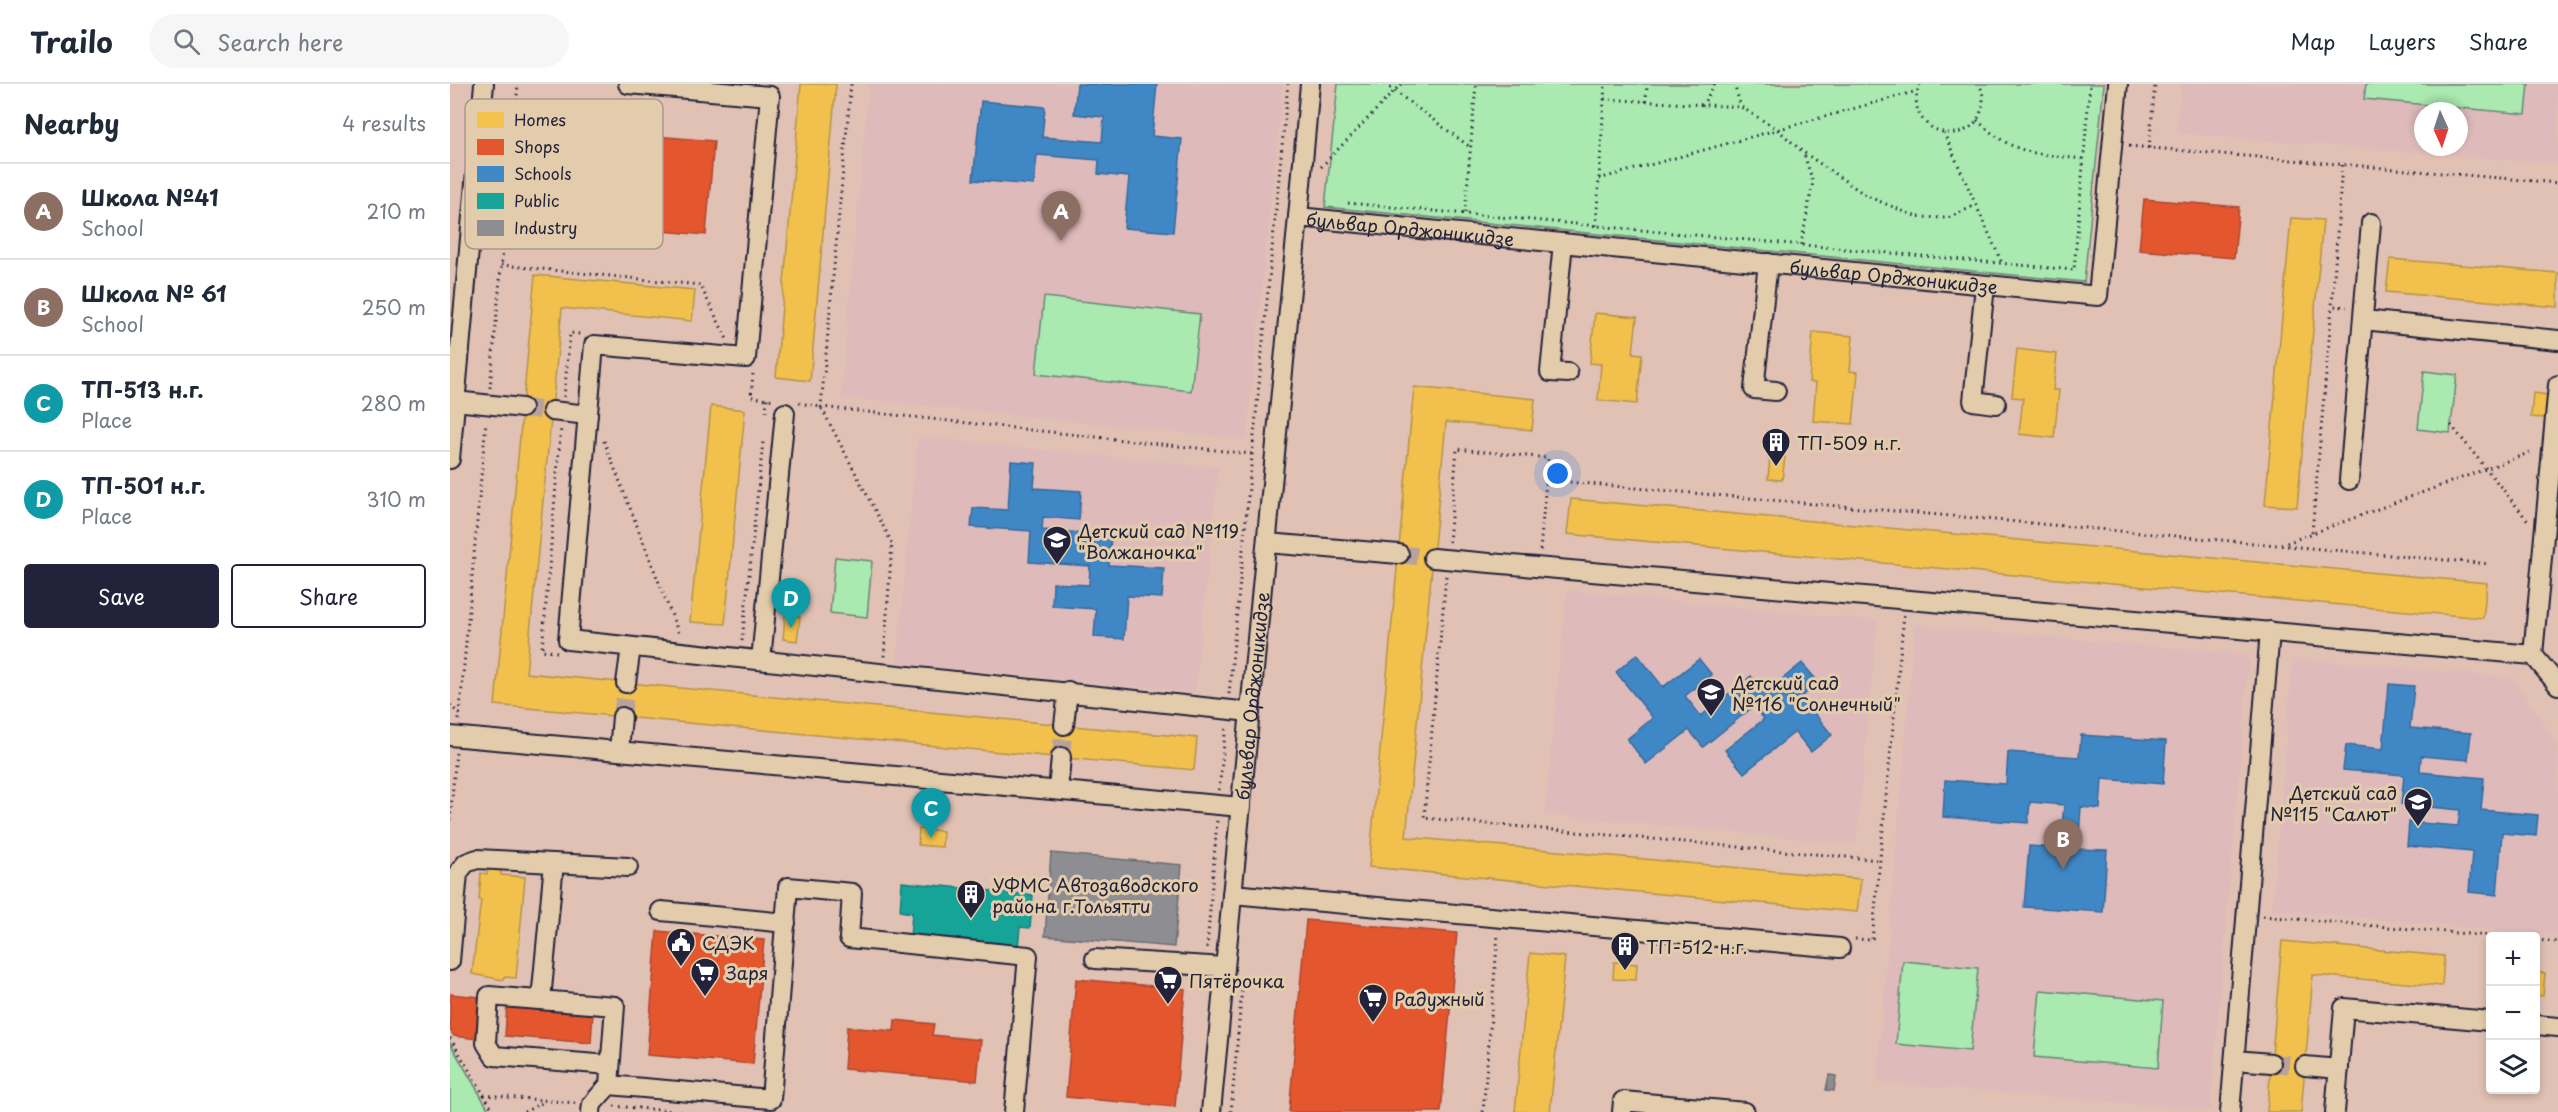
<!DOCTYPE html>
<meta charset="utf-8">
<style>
:root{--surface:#fff;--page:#f6f6f7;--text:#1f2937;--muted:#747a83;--line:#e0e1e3;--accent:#22223b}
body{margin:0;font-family:"Playpen Sans",sans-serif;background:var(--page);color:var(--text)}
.controls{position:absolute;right:18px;bottom:18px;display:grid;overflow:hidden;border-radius:6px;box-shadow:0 3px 9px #0003}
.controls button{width:54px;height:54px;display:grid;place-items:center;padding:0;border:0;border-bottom:2px solid var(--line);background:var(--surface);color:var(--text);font:30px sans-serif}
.compass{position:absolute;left:1964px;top:18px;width:54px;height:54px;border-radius:50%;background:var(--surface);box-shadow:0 3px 9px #0003;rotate:177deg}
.you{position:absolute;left:1108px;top:390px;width:21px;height:21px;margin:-15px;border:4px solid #fff;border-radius:50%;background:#1a73e8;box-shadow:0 0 0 9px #1a73e833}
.badge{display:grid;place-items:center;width:39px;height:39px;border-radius:50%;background:var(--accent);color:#fff;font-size:20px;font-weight:700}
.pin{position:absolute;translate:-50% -50px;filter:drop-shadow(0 2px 3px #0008)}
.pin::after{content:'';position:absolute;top:32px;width:21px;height:18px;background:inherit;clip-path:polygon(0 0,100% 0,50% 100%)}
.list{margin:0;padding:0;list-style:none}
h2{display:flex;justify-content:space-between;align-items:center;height:78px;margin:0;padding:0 24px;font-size:26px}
h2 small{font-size:20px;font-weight:400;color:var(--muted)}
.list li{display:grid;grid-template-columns:39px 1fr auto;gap:18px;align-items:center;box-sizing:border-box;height:96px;padding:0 24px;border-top:2px solid var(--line)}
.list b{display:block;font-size:22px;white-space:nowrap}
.list p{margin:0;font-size:20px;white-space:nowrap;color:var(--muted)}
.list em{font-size:20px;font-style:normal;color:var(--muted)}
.actions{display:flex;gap:12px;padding:18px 24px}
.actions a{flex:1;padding:14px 0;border:2px solid var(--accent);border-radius:6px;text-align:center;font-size:21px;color:var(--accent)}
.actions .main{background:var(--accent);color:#fff}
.icon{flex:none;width:33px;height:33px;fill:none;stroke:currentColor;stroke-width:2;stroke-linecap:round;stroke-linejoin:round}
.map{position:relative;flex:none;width:2108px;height:1028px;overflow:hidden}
header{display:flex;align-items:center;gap:36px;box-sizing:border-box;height:84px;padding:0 30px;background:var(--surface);border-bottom:2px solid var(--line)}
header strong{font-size:28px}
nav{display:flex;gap:33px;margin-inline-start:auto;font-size:21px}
.search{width:420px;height:54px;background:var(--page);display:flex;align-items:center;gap:15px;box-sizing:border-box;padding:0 21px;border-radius:33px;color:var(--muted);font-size:22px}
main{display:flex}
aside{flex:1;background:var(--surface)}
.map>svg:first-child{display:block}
</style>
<header>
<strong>Trailo</strong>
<div class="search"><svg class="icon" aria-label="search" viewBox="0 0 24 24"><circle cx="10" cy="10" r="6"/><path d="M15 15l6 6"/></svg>Search here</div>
<nav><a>Map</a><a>Layers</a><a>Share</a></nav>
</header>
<main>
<aside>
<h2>Nearby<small>4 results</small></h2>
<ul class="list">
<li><span class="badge" style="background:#8d6e63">A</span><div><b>Школа №41</b><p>School</p></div><em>210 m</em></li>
<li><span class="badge" style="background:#8d6e63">B</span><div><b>Школа № 61</b><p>School</p></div><em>250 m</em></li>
<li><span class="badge" style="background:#0f9aa8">C</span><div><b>ТП-513 н.г.</b><p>Place</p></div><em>280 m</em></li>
<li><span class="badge" style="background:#0f9aa8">D</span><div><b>ТП-501 н.г.</b><p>Place</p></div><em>310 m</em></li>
</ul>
<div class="actions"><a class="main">Save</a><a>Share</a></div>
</aside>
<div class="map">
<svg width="2108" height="1028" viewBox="0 0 2108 1028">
<rect width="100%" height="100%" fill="#e0c1b4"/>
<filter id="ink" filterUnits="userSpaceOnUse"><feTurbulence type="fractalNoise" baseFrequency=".0167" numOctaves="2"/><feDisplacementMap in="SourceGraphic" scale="12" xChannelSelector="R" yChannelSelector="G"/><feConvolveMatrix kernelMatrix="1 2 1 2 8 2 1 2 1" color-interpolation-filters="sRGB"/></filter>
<g filter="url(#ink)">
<!-- built -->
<g fill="#debaba" fill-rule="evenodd">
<polygon points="419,0 833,0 796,355 391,313"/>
<path d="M1731,0h377v80l-381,-31zM1973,27h36v36h-36z"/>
<polygon points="468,353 768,384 745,608 447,579"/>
<polygon points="1117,507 1427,537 1406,760 1095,730"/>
<polygon points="1465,542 1799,571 1760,1026 1427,998"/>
<polygon points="1843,575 2063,594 2108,662 2108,851 1822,826"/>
</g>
<!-- green -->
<g fill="#aae9b0" stroke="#668676" stroke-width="1.5">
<polygon points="888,0 1654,0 1634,198 875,123"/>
<polygon points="1916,0 2079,0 2076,30 1914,15"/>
<polygon points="594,213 750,230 741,307 586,290"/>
<polygon points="1974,287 2007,291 2000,349 1968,345"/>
<polygon points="385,473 422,477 417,533 380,529"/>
<polygon points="1453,877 1528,884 1520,967 1446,960"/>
<polygon points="1590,906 1713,917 1708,984 1584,973"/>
<polygon points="0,959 40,1028 0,1028"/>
</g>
<!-- homes -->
<g fill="#f2c14e" stroke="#b49148" stroke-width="1.5">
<polygon points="351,0 386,0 360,297 326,293"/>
<polygon points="1841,134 1873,136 1847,423 1815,421"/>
<polygon points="1940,175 2108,189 2108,223 1936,208"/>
<polygon points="85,191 245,206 242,237 112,224 76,589 747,654 744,686 45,621"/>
<polygon points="1145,229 1187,233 1183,269 1192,270 1187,320 1148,316 1151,280 1140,279"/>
<polygon points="1363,248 1403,252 1400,287 1408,288 1403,340 1363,337 1366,299 1359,298"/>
<polygon points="1567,265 1607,270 1603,306 1609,306 1604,354 1569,350 1573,314 1562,313"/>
<polygon points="964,303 1085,315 1082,346 996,338 956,753 1411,795 1407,828 919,783"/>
<polygon points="2083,309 2098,311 2096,334 2081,333"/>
<polygon points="261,322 295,326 275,540 240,538"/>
<polygon points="1320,371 1335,373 1332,396 1318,395"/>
<polygon points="1121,415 2037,499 2033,534 1117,450"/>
<polygon points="335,531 350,533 347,557 333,555"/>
<polygon points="469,745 493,747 492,763 468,761"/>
<polygon points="38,785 51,786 51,791 75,793 66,894 54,893 53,896 22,890 31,816 29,816 31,789 37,790"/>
<polygon points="1832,857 1994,872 1992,902 1863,891 1851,1028 1817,1028"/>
<polygon points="1080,869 1115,873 1100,1028 1065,1028"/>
<polygon points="1164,878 1187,880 1186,896 1163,895"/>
<polygon points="2086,888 2095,889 2093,912 2086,911"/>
</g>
<!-- shops -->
<g fill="#e4572e" stroke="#aa4732" stroke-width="1.5">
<polygon points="72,41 264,57 256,151 64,134"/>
<polygon points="1694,115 1789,123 1784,174 1689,166"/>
<polygon points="856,836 1007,849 991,1028 839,1028"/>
<polygon points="207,847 314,856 303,980 197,971"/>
<polygon points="626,895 735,905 725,1023 616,1013"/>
<polygon points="0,910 30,913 27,955 4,952 0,946"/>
<polygon points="57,921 143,928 141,959 55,952"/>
<polygon points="445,936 484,940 482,951 531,956 527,997 394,985 397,943 444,947"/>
</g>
<!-- schools -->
<g fill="#3f88c5" stroke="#36699c" stroke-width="1.5">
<polygon points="627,0 707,0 702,52 732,55 723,148 674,144 679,93 648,90 649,76 587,71 584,101 523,96 531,17 595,23 592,53 652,58 654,33 624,30"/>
<polygon points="561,377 586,379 584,404 631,407 629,436 593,433 592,446 661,451 659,481 714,484 712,514 677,512 674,555 644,553 646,525 602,522 603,499 639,501 640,482 579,478 581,447 521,443 523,424 558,426"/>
<polygon points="1187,570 1213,603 1249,575 1262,591 1235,612 1251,632 1301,592 1315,609 1352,579 1369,599 1351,613 1382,651 1361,668 1345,648 1294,689 1275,666 1314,635 1304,622 1253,663 1239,646 1196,680 1177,655 1203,634 1166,588"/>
<polygon points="1939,600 1964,602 1960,644 2021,649 2018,676 1971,672 1970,688 2034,694 2031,726 2088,731 2086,752 2052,749 2047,811 2019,808 2022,768 1957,762 1959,738 2008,742 2010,726 1951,720 1954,691 1893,686 1896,661 1933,665"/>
<polygon points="1631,651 1716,657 1713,700 1652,695 1650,725 1631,723 1628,765 1657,766 1653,828 1574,823 1579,762 1610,764 1614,721 1580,718 1578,739 1493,733 1495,696 1556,700 1558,668 1629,673"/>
</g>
<!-- public -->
<polygon fill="#17a398" stroke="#1a7c7c" stroke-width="1.5" points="452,798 583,811 580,844 570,843 568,864 460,853 462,829 450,827"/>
<!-- industry -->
<g fill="#8d8d92" stroke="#6d6d78" stroke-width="1.5">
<polygon points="601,769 732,781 724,863 595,852"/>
<polygon points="1379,991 1386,992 1384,1007 1376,1006"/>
</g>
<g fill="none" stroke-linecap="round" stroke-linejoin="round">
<!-- minor-tunnel -->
<g stroke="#baa19c" stroke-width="18" stroke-dasharray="18 9" stroke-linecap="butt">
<polyline points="72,324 102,327"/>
<polyline points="949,470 983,474"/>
<polyline points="172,633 176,599"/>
<polyline points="611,673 614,641"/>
<polyline points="1821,979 1855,982"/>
</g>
<!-- minor casing -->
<g stroke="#22223b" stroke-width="22">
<g id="minor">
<polyline points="178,0 320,12 296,274 144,261 118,556 800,628"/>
<polyline points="848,133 860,0"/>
<polyline points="1113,159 1100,288 1118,289"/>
<polyline points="1318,179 1304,305 1326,307"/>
<polyline points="1535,202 1523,317 1546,320"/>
<polyline points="1913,236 2108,256"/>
<polyline points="5,317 72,324"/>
<polyline points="102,327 138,331"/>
<polyline points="0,375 34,0"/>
<polyline points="1899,396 1921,139"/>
<polyline points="817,459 949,470"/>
<polyline points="983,474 2083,571 2108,601"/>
<polyline points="2083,571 2108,301"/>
<polyline points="311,576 335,329"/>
<polyline points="176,599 181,563"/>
<polyline points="614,641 618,607"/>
<polyline points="0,652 791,723"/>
<polyline points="169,667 172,633"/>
<polyline points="608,706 611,673"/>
<polyline points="782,810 1390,864"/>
<polyline points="211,827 336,839"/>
<polyline points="645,875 775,883"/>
<polyline points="0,877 8,789 16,779 27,775 178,783"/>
<polyline points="91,916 104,779"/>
<polyline points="2086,941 2108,943"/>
<polyline points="1785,976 1821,979"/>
<polyline points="1855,982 1889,985"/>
<polyline points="159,1001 321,1015 338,803 402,809 399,854 578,872 564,1028"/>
<polyline points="141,1028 142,1020 159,1001 165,922 39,912 36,959 44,972 160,981"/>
<path id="s1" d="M761,1028l87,-895 800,79 20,-212"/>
<polyline points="1172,1028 1173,1017 1295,1028"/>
<polyline points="1780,1028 1820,547"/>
<polyline points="1885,1028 1894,924 2040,937"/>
</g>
</g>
<!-- path -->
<g stroke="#22223b" stroke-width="3" stroke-dasharray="1.5 4.5" stroke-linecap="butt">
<polyline points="401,0 371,323 802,370"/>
<polyline points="935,0 1020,63"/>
<polyline points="1284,0 1291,23"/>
<path d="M1470,0c-21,48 53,70 62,23 2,-8 1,-16 -3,-23"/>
<polyline points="1154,15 1291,23 1327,45 1353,68 1417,112 1467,133 1498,134 1526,121 1494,49"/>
<polyline points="1196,18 1197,0"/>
<polyline points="1252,22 1265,0"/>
<path d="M1527,36c36,35 59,34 107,39"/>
<polyline points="1679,62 2108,99"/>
<polyline points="1699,64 1705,0"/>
<polyline points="1892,81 1882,222 1897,223"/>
<polyline points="871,83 951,0"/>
<polyline points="1149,95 1467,7"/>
<polyline points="898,119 1624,186 1640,0"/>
<polyline points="1526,121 1552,179"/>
<polyline points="1015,129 1026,0"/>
<polyline points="1146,142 1155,0"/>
<polyline points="1351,161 1363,98 1354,70"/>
<polyline points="51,181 250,201 278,257"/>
<polyline points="303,290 301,313 325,316"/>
<polyline points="40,304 68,0"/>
<polyline points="114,313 120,249 130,250"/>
<polyline points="349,319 371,323 442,459 434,573"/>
<polyline points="316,328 317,314"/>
<polyline points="2001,341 2079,438"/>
<polyline points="154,357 229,550"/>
<polyline points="1096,396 2040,480"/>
<polyline points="1862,448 1882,222"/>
<polyline points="999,458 1007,365 1098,374 1090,467"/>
<polyline points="1831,461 2084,367"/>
<polyline points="996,492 974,734 1430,776"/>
<polyline points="292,557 313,358"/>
<polyline points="107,568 92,566 111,343"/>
<polyline points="779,610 838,0"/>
<polyline points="0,621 10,631"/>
<polyline points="9,636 36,338"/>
<polyline points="769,706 776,641"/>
<polyline points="0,736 6,669"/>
<polyline points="1813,832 2041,852"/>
<polyline points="1405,855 1422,856 1454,531"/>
<polyline points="2086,856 2108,858"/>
<polyline points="757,864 767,736"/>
<polyline points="0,954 44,1028"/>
<polyline points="34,1011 125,1019"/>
<polyline points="164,1022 234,1028"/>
<polyline points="74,1028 94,1018"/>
<polyline points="781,1028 792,904"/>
<polyline points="1033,1028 1048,850"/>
</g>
<!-- minor -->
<use href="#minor" stroke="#e3ccac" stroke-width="18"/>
</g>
</g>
<!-- icons -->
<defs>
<g id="building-pin" transform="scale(1.5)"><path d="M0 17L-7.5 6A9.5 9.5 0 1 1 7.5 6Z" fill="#22223b" stroke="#e3ccac"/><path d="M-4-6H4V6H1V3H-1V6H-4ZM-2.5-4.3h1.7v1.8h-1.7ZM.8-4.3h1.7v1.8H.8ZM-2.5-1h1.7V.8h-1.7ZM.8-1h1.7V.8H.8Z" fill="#fff"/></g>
<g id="school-pin" transform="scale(1.5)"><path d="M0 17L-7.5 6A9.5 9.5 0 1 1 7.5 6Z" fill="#22223b" stroke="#e3ccac"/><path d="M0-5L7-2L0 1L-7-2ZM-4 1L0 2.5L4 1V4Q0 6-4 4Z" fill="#fff"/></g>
<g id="civic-pin" transform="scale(1.5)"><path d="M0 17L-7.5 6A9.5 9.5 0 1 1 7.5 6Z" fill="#22223b" stroke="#e3ccac"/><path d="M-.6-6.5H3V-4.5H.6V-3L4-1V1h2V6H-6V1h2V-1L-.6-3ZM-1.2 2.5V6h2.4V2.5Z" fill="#fff"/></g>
<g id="supermarket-pin" transform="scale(1.5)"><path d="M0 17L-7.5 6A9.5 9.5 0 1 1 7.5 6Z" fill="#22223b" stroke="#e3ccac"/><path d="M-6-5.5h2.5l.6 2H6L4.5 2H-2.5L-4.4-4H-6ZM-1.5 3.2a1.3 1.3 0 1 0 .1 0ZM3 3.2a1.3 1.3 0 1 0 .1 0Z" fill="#fff"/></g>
</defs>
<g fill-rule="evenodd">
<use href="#building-pin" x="1326" y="358"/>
<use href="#school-pin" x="607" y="456"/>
<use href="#school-pin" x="1261" y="608"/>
<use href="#school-pin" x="1968" y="718"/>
<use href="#building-pin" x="521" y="810"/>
<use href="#civic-pin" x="231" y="858"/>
<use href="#building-pin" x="1175" y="862"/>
<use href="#supermarket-pin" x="255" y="888"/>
<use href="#supermarket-pin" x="718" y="896"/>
<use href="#supermarket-pin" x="923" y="914"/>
</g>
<g text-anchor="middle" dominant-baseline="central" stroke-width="6" stroke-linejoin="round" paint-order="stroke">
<!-- street labels -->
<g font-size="18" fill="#22223b" stroke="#e3ccac">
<text stroke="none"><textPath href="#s1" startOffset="1012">бульвар Орджоникидзе</textPath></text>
<text stroke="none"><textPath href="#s1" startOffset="1498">бульвар Орджоникидзе</textPath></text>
<text stroke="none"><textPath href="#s1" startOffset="418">бульвар Орджоникидзе</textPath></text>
</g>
<!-- poi labels -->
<g font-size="18" fill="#22223b" stroke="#e3ccac" text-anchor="start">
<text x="1347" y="358">ТП-509 н.г.</text>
<text x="628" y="446">Детский сад №119<tspan x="628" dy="21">"Волжаночка"</tspan></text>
<text x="1282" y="598">Детский сад<tspan x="1282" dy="21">№116 "Солнечный"</tspan></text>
<text x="1947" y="708" text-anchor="end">Детский сад<tspan x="1947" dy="21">№115 "Салют"</tspan></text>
<text x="542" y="800">УФМС Автозаводского<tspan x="542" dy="21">района г.Тольятти</tspan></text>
<text x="252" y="858">СДЭК</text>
<text x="1196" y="862">ТП-512 н.г.</text>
<text x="276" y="888">Заря</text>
<text x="739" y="896">Пятёрочка</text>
<text x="944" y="914">Радужный</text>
</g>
</g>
<!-- legend -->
<rect x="15" y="15" width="198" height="150" rx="9" fill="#e3ccac" stroke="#a9998a" stroke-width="1.5"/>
<rect x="27" y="28" width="27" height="16" fill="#f2c14e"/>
<rect x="27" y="55" width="27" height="16" fill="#e4572e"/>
<rect x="27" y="82" width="27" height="16" fill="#3f88c5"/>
<rect x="27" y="109" width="27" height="16" fill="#17a398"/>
<rect x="27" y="136" width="27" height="16" fill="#8d8d92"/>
<g font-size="16" fill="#22223b">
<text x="64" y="42">Homes</text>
<text x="64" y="69">Shops</text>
<text x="64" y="96">Schools</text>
<text x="64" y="123">Public</text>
<text x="64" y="150">Industry</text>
</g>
</svg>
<div class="controls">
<button>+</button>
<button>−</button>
<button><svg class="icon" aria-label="layers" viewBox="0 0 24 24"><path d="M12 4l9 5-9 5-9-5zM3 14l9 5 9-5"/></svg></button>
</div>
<svg class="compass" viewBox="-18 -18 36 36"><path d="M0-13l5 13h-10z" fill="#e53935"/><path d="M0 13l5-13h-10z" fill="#747a83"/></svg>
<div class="you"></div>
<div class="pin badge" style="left:611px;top:157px;background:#8d6e63">A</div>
<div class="pin badge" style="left:1613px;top:785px;background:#8d6e63">B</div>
<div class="pin badge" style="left:481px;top:754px;background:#0f9aa8">C</div>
<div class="pin badge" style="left:341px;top:544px;background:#0f9aa8">D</div>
</div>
</main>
